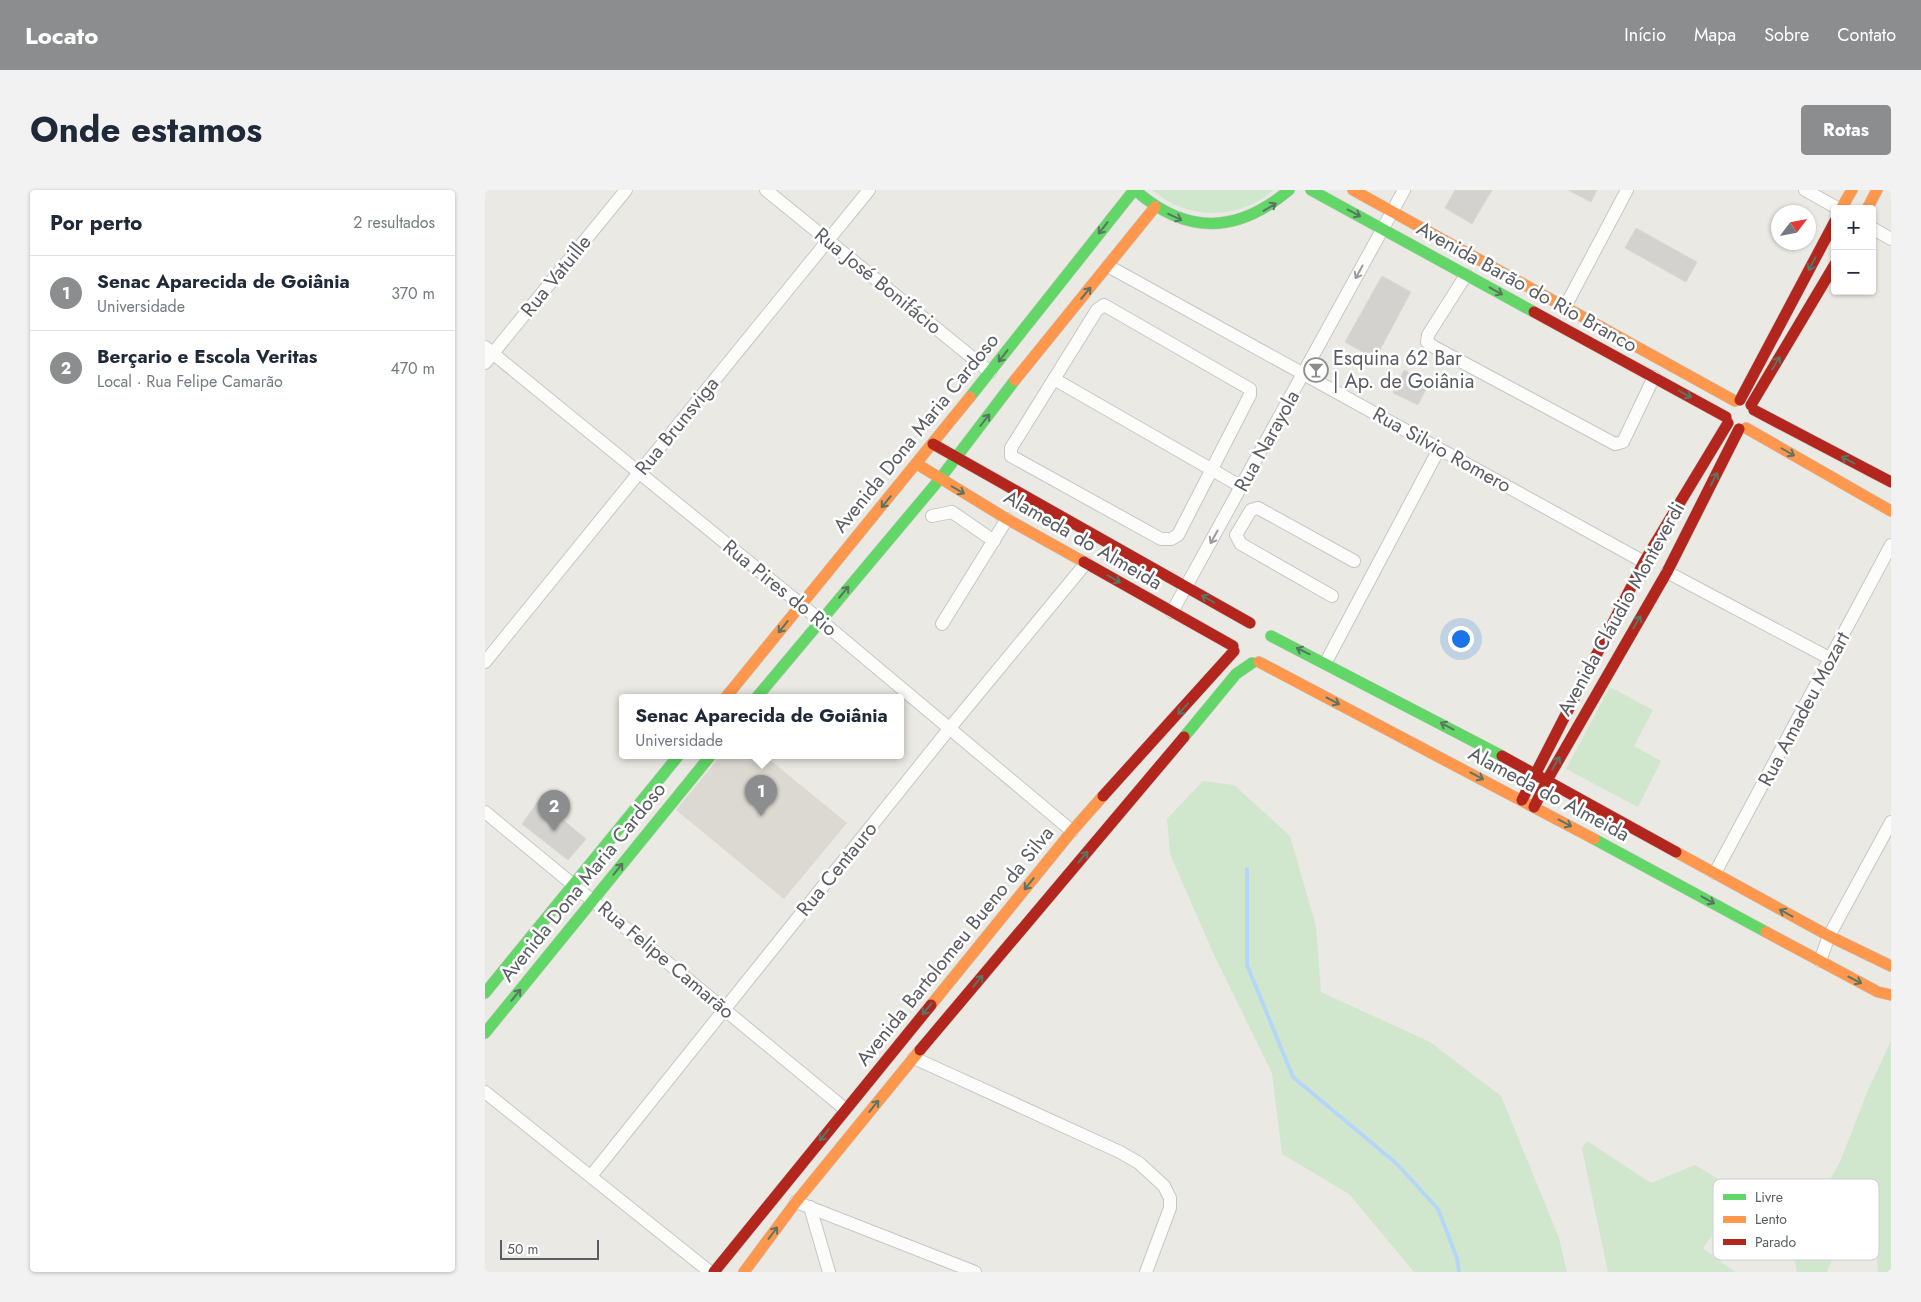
<!DOCTYPE html>
<html lang="pt">
<meta charset="utf-8">
<style>
:root{--surface:#fff;--page:#f2f2f3;--text:#1f2937;--muted:#747a83;--line:#e0e1e3;--accent:#8c8d8f}
body{margin:0;font-family:Jost,sans-serif;background:var(--page);color:var(--text)}
.controls{position:absolute;right:15px;top:15px;display:grid;overflow:hidden;border-radius:5px;box-shadow:0 1px 4px #0004}
.controls button{width:45px;height:45px;display:grid;place-items:center;padding:0;border:0;border-bottom:1px solid var(--line);background:var(--surface);color:var(--text);font:25px sans-serif}
.compass{position:absolute;left:1286px;top:15px;width:45px;height:45px;border-radius:50%;background:var(--surface);box-shadow:0 1px 4px #0004;rotate:58deg}
.scale{position:absolute;left:15px;bottom:12px;width:99px;box-sizing:border-box;padding-left:5px;border:2px solid #595c62;border-top:0;font-size:14px;line-height:18px;white-space:nowrap;color:#595c62;-webkit-text-stroke:4px #fff;paint-order:stroke}
.you{position:absolute;left:975px;top:448px;width:18px;height:18px;margin:-12px;border:4px solid #fff;border-radius:50%;background:#1a73e8;box-shadow:0 0 0 8px #1a73e833}
.badge{display:grid;place-items:center;width:32px;height:32px;border-radius:50%;background:var(--accent);color:#fff;font-size:16px;font-weight:700}
.pin{position:absolute;translate:-50% -41px;filter:drop-shadow(0 1px 2px #0008)}
.pin::after{content:'';position:absolute;top:26px;width:18px;height:15px;background:inherit;clip-path:polygon(0 0,100% 0,50% 100%)}
.popup{position:absolute;left:134px;top:504px;width:285px;height:65px;box-sizing:border-box;display:grid;place-content:center;border-radius:5px;background:var(--surface);filter:drop-shadow(0 1px 4px #0005);font-size:16px;white-space:nowrap;color:var(--muted)}
.popup b{font-size:19px;color:var(--text)}
.popup::after{content:'';position:absolute;left:50%;top:100%;margin-left:-10px;border:10px solid transparent;border-top-color:var(--surface)}
.list{margin:0;padding:0;list-style:none}
h2{display:flex;justify-content:space-between;align-items:center;height:65px;margin:0;padding:0 20px;font-size:21px}
h2 small{font-size:16px;font-weight:400;color:var(--muted)}
.list li{display:grid;grid-template-columns:32px 1fr auto;gap:15px;align-items:center;box-sizing:border-box;height:75px;padding:0 20px;border-top:1px solid var(--line)}
.list b{display:block;font-size:19px;white-space:nowrap}
.list p{margin:0;font-size:16px;white-space:nowrap;color:var(--muted)}
.list em{font-size:16px;font-style:normal;color:var(--muted)}
.map{position:relative;flex:none;width:1406px;height:1082px;overflow:hidden;border-radius:5px}
header{display:flex;align-items:center;gap:30px;box-sizing:border-box;height:70px;padding:0 25px;background:var(--accent);color:#fff}
header strong{font-size:24px}
nav{display:flex;gap:28px;margin-inline-start:auto;font-size:18px}
.intro{display:flex;align-items:center;justify-content:space-between;box-sizing:border-box;height:120px;padding:0 30px}
h1{margin:0;font-size:35px}
.button{padding:12px 22px;border-radius:5px;background:var(--accent);color:#fff;font-size:18px;font-weight:700}
main{display:flex;gap:30px;padding:0 30px}
aside{flex:1;background:var(--surface);border-radius:5px;box-shadow:0 1px 4px #0004}
.map>svg:first-child{display:block}
</style>
<header>
<strong>Locato</strong>
<nav><a>Início</a><a>Mapa</a><a>Sobre</a><a>Contato</a></nav>
</header>
<div class="intro"><h1>Onde estamos</h1><a class="button">Rotas</a></div>
<main>
<aside>
<h2>Por perto<small>2 resultados</small></h2>
<ul class="list">
<li><span class="badge">1</span><div><b>Senac Aparecida de Goiânia</b><p>Universidade</p></div><em>370 m</em></li>
<li><span class="badge">2</span><div><b>Berçario e Escola Veritas</b><p>Local · Rua Felipe Camarão</p></div><em>470 m</em></li>
</ul>
</aside>
<div class="map">
<svg width="1406" height="1082" viewBox="0 0 1406 1082">
<rect width="100%" height="100%" fill="#eae9e3"/>
<!-- education -->
<polygon fill="#dbd9d1" points="236,565 279,565 362,633 299,709 191,620"/>
<!-- green -->
<g fill="#d0e7ce">
<path d="M667,0h121c-23,23 -66,29 -95,16 -9,-3 -18,-10 -26,-16z"/>
<polygon points="1125,497 1168,520 1149,556 1176,571 1153,617 1081,579"/>
<polygon points="718,591 749,595 805,646 831,736 836,802 945,852 1016,906 1074,1048 1082,1082 929,1082 864,1004 797,964 787,883 729,765 685,664 682,629"/>
<polygon points="1406,851 1406,1082 1393,1082 1388,1012 1369,1014 1342,1082 1312,1082 1307,1057 1355,972 1383,900"/>
<polygon points="1102,951 1166,993 1210,975 1257,1003 1218,1058 1250,1082 1123,1082 1097,959"/>
</g>
<g fill="none" stroke-linecap="round" stroke-linejoin="round">
<!-- stream -->
<polyline stroke="#b5d7f7" stroke-width="4" points="762,679 762,775 808,887 912,974 953,1019 972,1068 974,1082"/>
</g>
<!-- building -->
<g fill="#d3d2ce" stroke="#dad8d2">
<polygon points="970,0 1007,0 987,34 960,18"/>
<polygon points="1083,0 1112,0 1106,12"/>
<polygon points="1151,38 1212,72 1201,92 1140,58"/>
<polygon points="897,86 926,102 890,169 860,152"/>
<polygon points="919,180 944,193 933,215 908,203"/>
<polygon points="54,610 101,649 83,670 37,634"/>
</g>
<g fill="none" stroke-linecap="round" stroke-linejoin="round">
<!-- street casing -->
<g stroke="#c6c7c5" stroke-width="14">
<g id="street">
<polyline points="281,0 505,182"/>
<polyline points="1320,0 1354,19"/>
<polyline points="1387,38 1406,49"/>
<polyline points="623,76 1159,372"/>
<polyline points="981,85 943,145 942,152 949,157 1130,254 1138,252 1169,187"/>
<polygon points="619,115 765,199 765,205 693,345 686,349 676,349 526,266 526,258 612,120"/>
<polyline points="1080,117 1142,0"/>
<polyline points="0,157 335,430 587,641"/>
<polyline points="0,173 141,0"/>
<polyline points="569,189 757,297"/>
<polyline points="447,326 467,322 509,351"/>
<polyline points="1182,382 1346,469"/>
<polyline points="847,406 756,354 751,345 766,320 773,318 869,371"/>
<polyline points="687,422 919,0"/>
<polyline points="457,434 522,329"/>
<polyline points="0,472 384,0"/>
<polyline points="841,472 954,259"/>
<polyline points="0,622 360,919"/>
<polyline points="1230,683 1406,355"/>
<polyline points="1335,771 1344,746 1406,632"/>
<polyline points="429,868 635,962 654,973 679,996 685,1008 685,1018 661,1082"/>
<polyline points="0,902 225,1082"/>
<polyline points="106,986 464,539 601,373"/>
<polyline points="311,1012 490,1082"/>
<polyline points="325,1017 344,1082"/>
</g>
</g>
<!-- fast casing -->
<g stroke="#c7c8c7" stroke-width="12">
<g id="fast">
<path d="M650,0c51,45 102,44 154,0"/>
<polyline points="826,0 1049,122"/>
<polyline points="485,207 649,0"/>
<polyline points="786,446 1017,566"/>
<polyline points="272,507 454,290 530,190"/>
<polyline points="699,547 751,484 767,473"/>
<polyline points="1109,649 1281,742"/>
<polyline points="0,803 194,565"/>
<polyline points="0,843 226,565"/>
</g>
</g>
<!-- slow casing -->
<g stroke="#c7c8c7" stroke-width="12">
<g id="slow">
<polyline points="868,0 1250,211"/>
<polyline points="1356,19 1367,0"/>
<polyline points="1382,19 1392,0"/>
<polyline points="530,190 670,17"/>
<polyline points="1261,238 1406,321"/>
<polyline points="432,274 522,329 599,372"/>
<polyline points="774,472 1109,649"/>
<polyline points="241,507 485,207"/>
<polyline points="1191,662 1344,746 1406,776"/>
<polyline points="1281,742 1393,802 1406,805"/>
<polyline points="446,815 587,641 618,606"/>
<polyline points="259,1082 311,1012 435,860"/>
</g>
</g>
<!-- jam casing -->
<g stroke="#c7c8c7" stroke-width="12">
<g id="jam">
<polyline points="1049,122 1241,227"/>
<polyline points="1255,210 1350,31"/>
<polyline points="1266,215 1350,74"/>
<polyline points="1269,220 1406,292"/>
<polyline points="448,254 765,433"/>
<polyline points="599,372 748,456"/>
<polyline points="1017,566 1191,662"/>
<polyline points="618,606 749,461"/>
<polyline points="1037,610 1159,372 1243,233"/>
<polyline points="1049,617 1065,585 1182,382 1254,239"/>
<polyline points="435,860 699,547"/>
<polyline points="229,1082 446,815"/>
</g>
</g>
<!-- street -->
<use href="#street" stroke="#fcfcfb" stroke-width="12"/>
<!-- fast -->
<use href="#fast" stroke="#63d668" stroke-width="11"/>
<!-- slow -->
<use href="#slow" stroke="#ff974d" stroke-width="11"/>
<!-- jam -->
<use href="#jam" stroke="#b3261e" stroke-width="11"/>
</g>
<!-- one-way arrows -->
<defs><path id="oneway-shaft" d="M-6 0H5M1.5-3L5.5 0L1.5 3" fill="none" stroke-width="1.6" stroke-linecap="round" stroke-linejoin="round" transform="scale(1.25)"/></defs>
<g stroke="#5b7463">
<use href="#oneway-shaft" transform="translate(785 17) rotate(-31)"/>
<use href="#oneway-shaft" transform="translate(869 23) rotate(28)"/>
<use href="#oneway-shaft" transform="translate(690 27) rotate(25)"/>
<use href="#oneway-shaft" transform="translate(618 38) rotate(128)"/>
<use href="#oneway-shaft" transform="translate(1327 74) rotate(118)"/>
<use href="#oneway-shaft" transform="translate(1011 101) rotate(29)"/>
<use href="#oneway-shaft" transform="translate(601 103) rotate(-50)"/>
<use href="#oneway-shaft" transform="translate(518 166) rotate(128)"/>
<use href="#oneway-shaft" transform="translate(1291 173) rotate(-59)"/>
<use href="#oneway-shaft" transform="translate(1200 204) rotate(29)"/>
<use href="#oneway-shaft" transform="translate(500 230) rotate(-52)"/>
<use href="#oneway-shaft" transform="translate(1303 262) rotate(30)"/>
<use href="#oneway-shaft" transform="translate(1363 270) rotate(-152)"/>
<use href="#oneway-shaft" transform="translate(1229 289) rotate(-63)"/>
<use href="#oneway-shaft" transform="translate(473 300) rotate(30)"/>
<use href="#oneway-shaft" transform="translate(401 312) rotate(129)"/>
<use href="#oneway-shaft" transform="translate(629 389) rotate(30)"/>
<use href="#oneway-shaft" transform="translate(359 402) rotate(-50)"/>
<use href="#oneway-shaft" transform="translate(723 409) rotate(-150)"/>
<use href="#oneway-shaft" transform="translate(1152 432) rotate(-60)"/>
<use href="#oneway-shaft" transform="translate(298 437) rotate(129)"/>
<use href="#oneway-shaft" transform="translate(818 461) rotate(-154)"/>
<use href="#oneway-shaft" transform="translate(848 511) rotate(28)"/>
<use href="#oneway-shaft" transform="translate(698 519) rotate(132)"/>
<use href="#oneway-shaft" transform="translate(962 536) rotate(-152)"/>
<use href="#oneway-shaft" transform="translate(1071 573) rotate(-60)"/>
<use href="#oneway-shaft" transform="translate(992 586) rotate(28)"/>
<use href="#oneway-shaft" transform="translate(1080 633) rotate(28)"/>
<use href="#oneway-shaft" transform="translate(598 667) rotate(-50)"/>
<use href="#oneway-shaft" transform="translate(133 679) rotate(-51)"/>
<use href="#oneway-shaft" transform="translate(544 694) rotate(129)"/>
<use href="#oneway-shaft" transform="translate(1223 710) rotate(29)"/>
<use href="#oneway-shaft" transform="translate(1301 723) rotate(-151)"/>
<use href="#oneway-shaft" transform="translate(1370 790) rotate(27)"/>
<use href="#oneway-shaft" transform="translate(493 791) rotate(-50)"/>
<use href="#oneway-shaft" transform="translate(31 805) rotate(-51)"/>
<use href="#oneway-shaft" transform="translate(442 819) rotate(129)"/>
<use href="#oneway-shaft" transform="translate(389 916) rotate(-51)"/>
<use href="#oneway-shaft" transform="translate(339 945) rotate(129)"/>
<use href="#oneway-shaft" transform="translate(288 1043) rotate(-53)"/>
</g>
<g stroke="#9a9c9f">
<use href="#oneway-shaft" transform="translate(874 82) rotate(119)"/>
<use href="#oneway-shaft" transform="translate(729 347) rotate(119)"/>
</g>
<!-- icons -->
<defs>
<g id="bar-ring" transform="scale(1.25)"><circle r="9.5" fill="#fff" stroke="#8c8d8f" stroke-width="1.5"/><path d="M-6-5H6L.8 .8V4.5H3.5V6h-7V4.5H-.8V.8Z" fill="#8c8d8f"/></g>
</defs>
<g fill-rule="evenodd">
<use href="#bar-ring" x="831" y="180"/>
</g>
<g text-anchor="middle" dominant-baseline="central" stroke-width="5" stroke-linejoin="round" paint-order="stroke">
<!-- street labels -->
<g font-size="20" fill="#595c62" stroke="#fff">
<text transform="translate(71 86) rotate(-51)">Rua Vatuille</text>
<text transform="translate(393 91) rotate(39)">Rua José Bonifácio</text>
<text transform="translate(1042 97) rotate(29)">Avenida Barão do Rio Branco</text>
<text transform="translate(192 236) rotate(-51)">Rua Brunsviga</text>
<text transform="translate(431 243) rotate(-51)">Avenida Dona Maria Cardoso</text>
<text transform="translate(782 251) rotate(-61)">Rua Narayola</text>
<text transform="translate(957 260) rotate(29)">Rua Silvio Romero</text>
<text transform="translate(598 350) rotate(30)">Alameda do Almeida</text>
<text transform="translate(295 398) rotate(39)">Rua Pires do Rio</text>
<text transform="translate(1136 419) rotate(-61)">Avenida Cláudio Monteverdi</text>
<text transform="translate(1319 519) rotate(-62)">Rua Amadeu Mozart</text>
<text transform="translate(1064 604) rotate(28)">Alameda do Almeida</text>
<text transform="translate(352 679) rotate(-51)">Rua Centauro</text>
<text transform="translate(98 692) rotate(-51)">Avenida Dona Maria Cardoso</text>
<text transform="translate(470 756) rotate(-51)">Avenida Bartolomeu Bueno da Silva</text>
<text transform="translate(181 770) rotate(40)">Rua Felipe Camarão</text>
</g>
<!-- poi labels -->
<g font-size="20" fill="#595c62" stroke="#fff" text-anchor="start">
<text x="848" y="168">Esquina 62 Bar<tspan x="848" dy="23">| Ap. de Goiânia</tspan></text>
</g>
</g>
<!-- legend -->
<rect x="1228" y="989" width="166" height="81" rx="8" fill="#fff" stroke="#cdced0" stroke-width="1"/>
<rect x="1238" y="1004" width="23" height="6" fill="#63d668"/>
<rect x="1238" y="1026" width="23" height="7" fill="#ff974d"/>
<rect x="1238" y="1049" width="23" height="6" fill="#b3261e"/>
<g font-size="14" fill="#595c62">
<text x="1270" y="1012">Livre</text>
<text x="1270" y="1034">Lento</text>
<text x="1270" y="1057">Parado</text>
</g>
</svg>
<div class="controls">
<button>+</button>
<button>−</button>
</div>
<svg class="compass" viewBox="-18 -18 36 36"><path d="M0-13l5 13h-10z" fill="#e53935"/><path d="M0 13l5-13h-10z" fill="#747a83"/></svg>
<div class="scale">50 m</div>
<div class="you"></div>
<div class="pin badge" style="left:276px;top:626px">1</div>
<div class="popup"><b>Senac Aparecida de Goiânia</b>Universidade</div>
<div class="pin badge" style="left:69px;top:641px">2</div>
</div>
</main>
